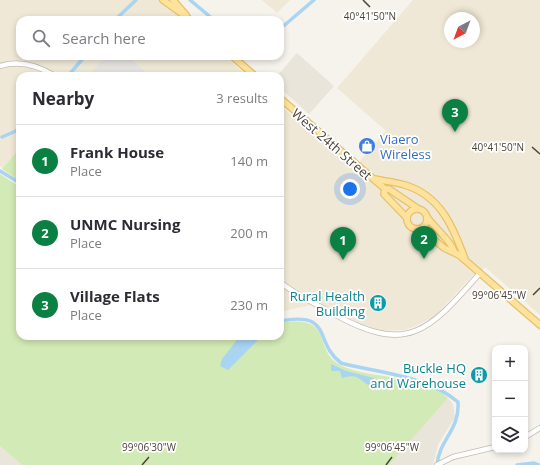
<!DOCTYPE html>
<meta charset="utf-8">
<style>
:root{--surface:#fff;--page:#f2f2f3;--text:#2b2b33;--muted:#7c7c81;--line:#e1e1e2;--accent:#0b8043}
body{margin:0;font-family:"Open Sans",sans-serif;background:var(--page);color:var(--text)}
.controls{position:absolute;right:12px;bottom:12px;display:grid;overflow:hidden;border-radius:8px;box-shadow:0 2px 6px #0003}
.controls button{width:36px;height:36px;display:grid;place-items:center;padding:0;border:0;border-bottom:1px solid var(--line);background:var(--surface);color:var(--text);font:20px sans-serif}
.compass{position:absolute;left:444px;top:12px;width:36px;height:36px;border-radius:50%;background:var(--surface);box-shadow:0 2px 6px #0003;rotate:221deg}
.you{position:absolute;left:350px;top:189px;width:14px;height:14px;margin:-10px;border:3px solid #fff;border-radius:50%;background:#1a73e8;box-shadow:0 0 0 6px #1a73e833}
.badge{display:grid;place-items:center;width:26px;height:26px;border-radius:50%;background:var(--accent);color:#fff;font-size:13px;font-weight:700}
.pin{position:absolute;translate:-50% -33px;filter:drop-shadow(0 1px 2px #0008)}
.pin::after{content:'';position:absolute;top:21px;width:14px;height:12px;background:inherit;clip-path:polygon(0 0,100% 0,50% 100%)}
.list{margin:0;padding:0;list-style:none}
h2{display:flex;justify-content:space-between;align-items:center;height:52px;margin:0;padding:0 16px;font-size:17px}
h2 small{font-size:13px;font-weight:400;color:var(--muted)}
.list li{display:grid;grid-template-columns:26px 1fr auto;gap:12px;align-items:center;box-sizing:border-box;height:72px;padding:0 16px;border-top:1px solid var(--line)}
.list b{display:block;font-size:15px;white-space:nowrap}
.list p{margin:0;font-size:13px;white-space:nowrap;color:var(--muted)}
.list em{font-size:13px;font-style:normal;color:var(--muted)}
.icon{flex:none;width:22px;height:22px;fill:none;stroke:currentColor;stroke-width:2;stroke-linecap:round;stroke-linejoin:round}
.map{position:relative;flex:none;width:540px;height:465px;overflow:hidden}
.search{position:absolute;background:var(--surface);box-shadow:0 2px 6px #0003;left:16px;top:16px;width:268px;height:44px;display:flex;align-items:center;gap:10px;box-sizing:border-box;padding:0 14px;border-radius:12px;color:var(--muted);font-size:15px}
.panel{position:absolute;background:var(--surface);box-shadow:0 2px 6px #0003;left:16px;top:72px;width:268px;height:268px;border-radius:12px}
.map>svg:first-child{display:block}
</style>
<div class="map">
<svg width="540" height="465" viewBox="0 0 540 465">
<rect width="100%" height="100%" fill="#f6f3ec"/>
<!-- residential -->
<g fill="#eae5da">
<polygon points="297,53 334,86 309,114 280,88 280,76 277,76"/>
<polygon points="448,398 453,404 455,417 438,445 433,465 388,465"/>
<polygon points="0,446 22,465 0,465"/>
</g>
<!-- education -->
<g fill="#efe8d6" fill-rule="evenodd">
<polygon points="0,0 160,0 183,20 20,20 20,56 225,56 247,76 20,76 20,180 0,166"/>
<polygon points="262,0 290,0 277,13"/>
<path d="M413,0h127v315l-55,-48 -5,6 -8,3 -38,41 -21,10 -9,3 -24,1 -15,-4 -46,-24 -39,9v-207l73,64 33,-38 -49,-43zM450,18h24v24h-24z"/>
</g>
<!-- green -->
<g fill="#d2eab5">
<polygon points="20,148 20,181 2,169"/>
<path d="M0,174l20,13v149h260v-13c56,-9 32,27 60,42 33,16 79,7 108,33l-59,67h-367l-22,-19z"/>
</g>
<!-- parking -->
<polygon fill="#e5e3e0" points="106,56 128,56 150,76 88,76"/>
<!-- water -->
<g fill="#a9d4f2">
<polygon points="240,336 262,336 228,370 220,366 222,359"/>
<path d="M331,364l15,7 28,7v3l-6,4c-11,-8 -12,-11 -26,-7l-2,-7h-9z"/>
</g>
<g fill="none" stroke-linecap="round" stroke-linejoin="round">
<!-- canal -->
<g stroke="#a9d4f2" stroke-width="3.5">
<polyline points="190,0 214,20"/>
<polyline points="115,20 136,0"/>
<polyline points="280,29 314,0"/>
<polyline points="68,76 85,56"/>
<polyline points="2,137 16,131 20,126"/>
<polyline points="0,171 20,183"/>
<path d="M280,321c54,-10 33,21 61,42 38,10 87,13 117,39 2,28 -19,38 -21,63"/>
<polyline points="517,465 534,463 539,465"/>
</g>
<!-- minor casing -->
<g stroke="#c2bbae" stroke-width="6">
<g id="minor">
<path d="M0,66c19,-6 39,0 55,10"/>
<path d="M280,282c16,13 34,21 52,31 76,43 97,18 148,-40"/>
<polyline points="525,437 540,428"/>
<polyline points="437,465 453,457 495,447"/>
</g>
</g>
<!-- major casing -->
<g stroke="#e6c16a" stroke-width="8">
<g id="major">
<polyline points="163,0 188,18"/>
<polyline points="173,0 186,15"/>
<polyline points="232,56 255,76"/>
<polyline points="280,98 385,189 389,189 417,208"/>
<path d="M374,179c10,2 21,3 31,6 36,11 48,42 60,74"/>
<polyline points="385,189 384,194 407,218"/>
<circle cx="417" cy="219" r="10"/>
<path d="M427,217c8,12 22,21 27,34"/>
<polyline points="417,229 431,237 444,248 459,255 540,325"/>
</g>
</g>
<!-- minor -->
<use href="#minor" stroke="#fff" stroke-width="4.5"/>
<!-- major -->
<use href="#major" stroke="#ffe39c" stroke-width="5.5"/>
</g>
<!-- ticks -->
<path fill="none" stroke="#4b4439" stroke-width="1.5" d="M363,0l7,7M532,147l8,7M533,295l7,-7M142,465l7,-8M386,465l6,-8"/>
<!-- icons -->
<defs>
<g id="shop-disc" transform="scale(0.9)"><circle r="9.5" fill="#3f7fe0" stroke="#fff"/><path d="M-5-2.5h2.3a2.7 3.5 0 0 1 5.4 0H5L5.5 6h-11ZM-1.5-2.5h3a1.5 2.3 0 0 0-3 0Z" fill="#fff"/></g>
<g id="building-disc" transform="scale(0.9)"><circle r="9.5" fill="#0f9aa8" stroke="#fff"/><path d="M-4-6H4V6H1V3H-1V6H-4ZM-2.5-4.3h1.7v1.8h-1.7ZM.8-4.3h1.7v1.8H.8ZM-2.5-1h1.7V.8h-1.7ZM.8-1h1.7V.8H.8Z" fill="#fff"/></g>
</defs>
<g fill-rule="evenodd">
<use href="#shop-disc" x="367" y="146"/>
<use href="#building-disc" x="378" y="303"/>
<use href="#building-disc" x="479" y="375"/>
</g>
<g text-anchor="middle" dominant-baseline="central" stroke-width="3.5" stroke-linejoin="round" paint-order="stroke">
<!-- shop labels -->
<g font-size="13" fill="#366cbe" stroke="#fff" text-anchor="start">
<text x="380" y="139">Viaero<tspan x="380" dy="15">Wireless</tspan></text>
</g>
<!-- street labels -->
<g font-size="13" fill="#4b4439" stroke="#fff">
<text transform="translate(332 144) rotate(41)">West 24th Street</text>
</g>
<!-- culture labels -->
<g font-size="13" fill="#0d838f" stroke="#fff" text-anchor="end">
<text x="365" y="296">Rural Health<tspan x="365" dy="15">Building</tspan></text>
<text x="466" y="368">Buckle HQ<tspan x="466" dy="15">and Warehouse</tspan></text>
</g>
</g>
<g font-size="10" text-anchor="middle" fill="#4b4439" stroke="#fff" stroke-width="3.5" stroke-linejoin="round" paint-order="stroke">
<text x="370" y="20">40°41'50"N</text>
<text x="498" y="151">40°41'50"N</text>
<text x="499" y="299">99°06'45"W</text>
<text x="149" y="451">99°06'30"W</text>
<text x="392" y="451">99°06'45"W</text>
</g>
</svg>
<div class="controls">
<button>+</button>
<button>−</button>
<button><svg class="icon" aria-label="layers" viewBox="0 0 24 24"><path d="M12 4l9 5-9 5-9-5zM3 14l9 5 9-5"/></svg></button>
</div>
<svg class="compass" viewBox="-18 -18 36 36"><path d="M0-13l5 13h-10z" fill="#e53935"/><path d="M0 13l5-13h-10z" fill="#7c7c81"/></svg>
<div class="you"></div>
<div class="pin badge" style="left:343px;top:260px">1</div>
<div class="pin badge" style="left:424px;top:259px">2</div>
<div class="pin badge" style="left:455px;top:132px">3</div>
<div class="search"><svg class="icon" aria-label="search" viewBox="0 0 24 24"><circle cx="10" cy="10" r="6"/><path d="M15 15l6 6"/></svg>Search here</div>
<section class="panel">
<h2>Nearby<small>3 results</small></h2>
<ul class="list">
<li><span class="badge">1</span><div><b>Frank House</b><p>Place</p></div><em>140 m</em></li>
<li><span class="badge">2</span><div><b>UNMC Nursing</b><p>Place</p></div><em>200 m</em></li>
<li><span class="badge">3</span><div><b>Village Flats</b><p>Place</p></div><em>230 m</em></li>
</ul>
</section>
</div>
